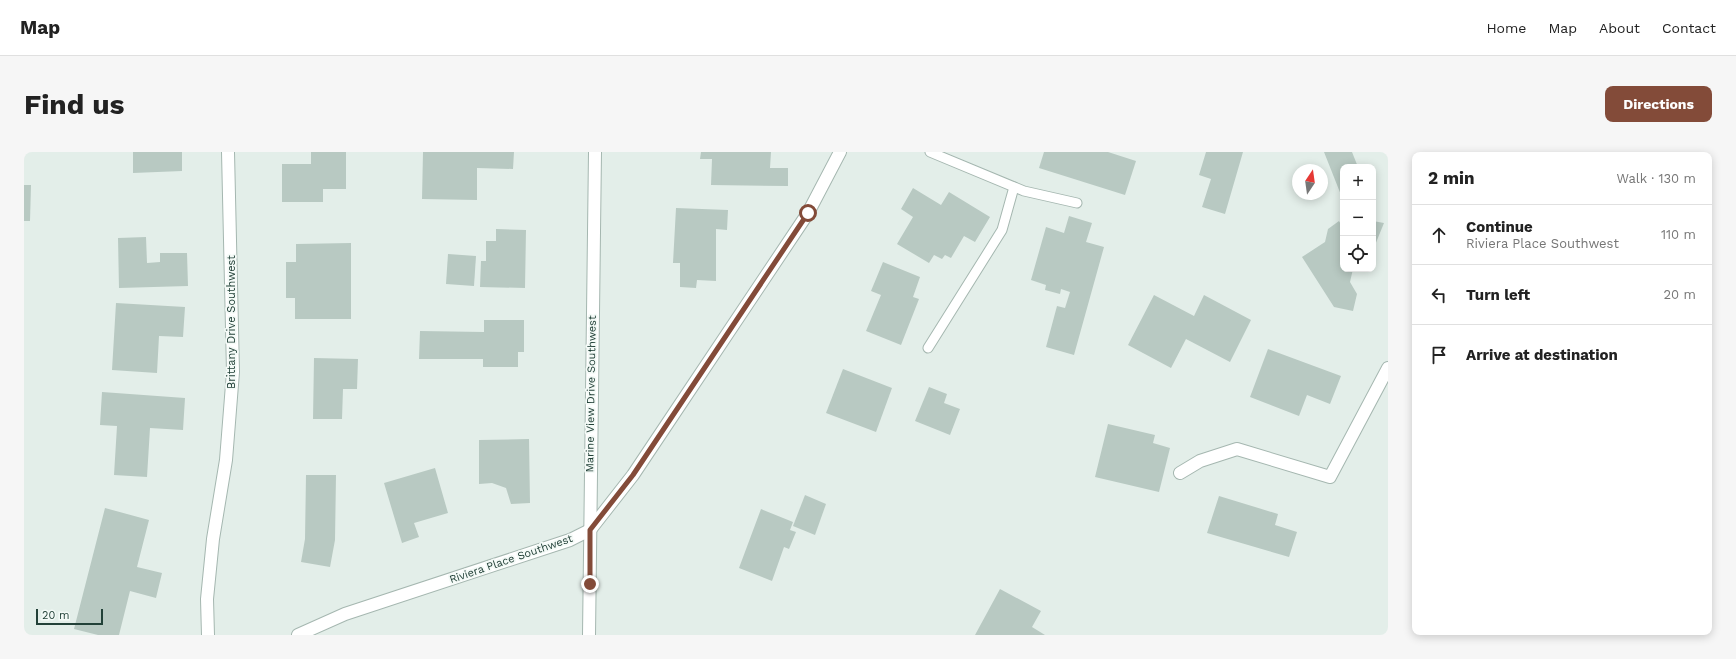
<!DOCTYPE html>
<meta charset="utf-8">
<style>
:root{--surface:#fff;--page:#f6f6f6;--text:#222;--muted:#767676;--line:#e0e0e0;--accent:#834b39}
body{margin:0;font-family:"Work Sans",sans-serif;background:var(--page);color:var(--text)}
.controls{position:absolute;right:12px;top:12px;display:grid;overflow:hidden;border-radius:8px;box-shadow:0 2px 10px #0003}
.controls button{width:36px;height:36px;display:grid;place-items:center;padding:0;border:0;border-bottom:1px solid var(--line);background:var(--surface);color:var(--text);font:20px sans-serif}
.compass{position:absolute;left:1268px;top:12px;width:36px;height:36px;border-radius:50%;background:var(--surface);box-shadow:0 2px 10px #0003;rotate:13deg}
.scale{position:absolute;left:12px;bottom:10px;width:67px;box-sizing:border-box;padding-left:4px;border:2px solid #224138;border-top:0;font-size:11px;line-height:14px;white-space:nowrap;color:#224138;-webkit-text-stroke:3px #f4faf7;paint-order:stroke}
.stop{position:absolute;width:12px;height:12px;margin:-9px;border:3px solid #834b39;border-radius:50%;background:#fff}
.stop.end{background:#834b39;border-color:#fff;box-shadow:0 1px 4px #0008}
.list{margin:0;padding:0;list-style:none}
h2{display:flex;justify-content:space-between;align-items:center;height:52px;margin:0;padding:0 16px;font-size:17px}
h2 small{font-size:13px;font-weight:400;color:var(--muted)}
.list li{display:grid;grid-template-columns:26px 1fr auto;gap:12px;align-items:center;box-sizing:border-box;height:60px;padding:0 16px;border-top:1px solid var(--line)}
.list b{display:block;font-size:15px;white-space:nowrap}
.list p{margin:0;font-size:13px;white-space:nowrap;color:var(--muted)}
.list em{font-size:13px;font-style:normal;color:var(--muted)}
.icon{flex:none;width:22px;height:22px;fill:none;stroke:currentColor;stroke-width:2;stroke-linecap:round;stroke-linejoin:round}
.map{position:relative;flex:none;width:1364px;height:483px;overflow:hidden;border-radius:8px}
header{display:flex;align-items:center;gap:24px;box-sizing:border-box;height:56px;padding:0 20px;background:var(--surface);border-bottom:1px solid var(--line)}
header strong{font-size:19px}
nav{display:flex;gap:22px;margin-inline-start:auto;font-size:14px}
.intro{display:flex;align-items:center;justify-content:space-between;box-sizing:border-box;height:96px;padding:0 24px}
h1{margin:0;font-size:28px}
.button{padding:10px 18px;border-radius:8px;background:var(--accent);color:#fff;font-size:14px;font-weight:700}
main{display:flex;gap:24px;padding:0 24px}
aside{flex:1;background:var(--surface);border-radius:8px;box-shadow:0 2px 10px #0003}
.map>svg:first-child{display:block}
</style>
<header>
<strong>Map</strong>
<nav><a>Home</a><a>Map</a><a>About</a><a>Contact</a></nav>
</header>
<div class="intro"><h1>Find us</h1><a class="button">Directions</a></div>
<main>
<div class="map">
<svg width="1364" height="483" viewBox="0 0 1364 483">
<rect width="100%" height="100%" fill="#e3eee9"/>
<!-- building -->
<g fill="#b8c9c2">
<polygon points="109,0 158,0 158,19 109,21"/>
<polygon points="287,0 322,0 322,37 299,37 299,50 258,50 258,12 287,12"/>
<polygon points="399,0 490,0 489,17 453,16 453,48 398,47"/>
<polygon points="677,0 747,0 746,16 764,16 764,34 687,33 688,7 676,7"/>
<polygon points="1020,0 1084,0 1112,9 1101,43 1015,16"/>
<polygon points="1182,0 1219,0 1201,62 1178,55 1187,27 1175,23"/>
<polygon points="1300,0 1328,0 1334,15 1319,15 1319,48"/>
<polygon points="0,33 7,33 6,69 0,69"/>
<polygon points="889,36 917,53 925,40 966,65 951,90 940,84 927,106 921,103 918,107 910,103 905,111 873,92 889,65 877,57"/>
<polygon points="652,56 704,58 703,78 692,77 692,129 673,128 672,136 656,135 656,111 649,111"/>
<polygon points="1045,64 1068,71 1062,90 1080,95 1050,203 1022,195 1033,154 1041,156 1046,140 1037,137 1036,142 1021,138 1022,133 1007,128 1022,75 1040,81"/>
<polygon points="1315,69 1319,76 1319,117 1329,117 1326,130 1333,142 1329,159 1310,155 1278,105 1301,90 1304,77"/>
<polygon points="1349,69 1360,71 1349,98"/>
<polygon points="472,77 502,78 501,136 456,135 457,109 462,109 462,89 472,89"/>
<polygon points="122,85 123,111 136,110 136,101 163,101 164,134 95,136 94,86"/>
<polygon points="327,91 327,167 271,167 271,146 262,146 262,110 272,110 272,92"/>
<polygon points="424,102 452,104 450,134 422,132"/>
<polygon points="859,110 896,125 889,145 895,147 877,193 842,179 857,143 847,139"/>
<polygon points="1130,143 1170,164 1180,143 1227,168 1206,210 1162,187 1147,216 1104,193"/>
<polygon points="92,151 161,155 159,185 135,184 133,221 88,218"/>
<polygon points="460,168 500,168 500,200 494,200 494,215 459,215 459,207 395,207 396,179 460,180"/>
<polygon points="1244,197 1317,224 1306,252 1283,243 1275,264 1226,245"/>
<polygon points="290,206 334,207 333,237 319,237 318,267 289,267"/>
<polygon points="819,217 868,236 852,280 802,261"/>
<polygon points="905,235 923,242 920,251 936,257 926,283 891,269"/>
<polygon points="78,240 161,246 159,278 126,276 123,325 90,323 93,274 76,273"/>
<polygon points="1084,272 1131,283 1129,291 1146,296 1135,340 1071,325"/>
<polygon points="505,287 506,351 487,352 482,336 468,331 455,332 455,288"/>
<polygon points="411,316 424,361 390,371 395,385 378,391 360,331"/>
<polygon points="282,323 312,323 311,388 306,415 277,410 281,387"/>
<polygon points="781,343 802,352 791,383 769,374"/>
<polygon points="1195,344 1254,362 1251,373 1273,380 1265,405 1183,381"/>
<polygon points="81,356 125,368 113,415 138,421 132,446 106,439 95,483 74,483 50,477"/>
<polygon points="737,357 769,370 766,378 772,380 765,397 760,395 748,429 715,416"/>
<polygon points="976,437 1017,459 1008,475 1021,483 951,483"/>
</g>
<g fill="none" stroke-linecap="round" stroke-linejoin="round">
<!-- service casing -->
<g stroke="#a5b7b0" stroke-width="11">
<g id="service">
<polyline points="906,0 1000,39 1053,51"/>
<polyline points="904,196 978,78 990,35"/>
</g>
</g>
<!-- minor casing -->
<g stroke="#a5b7b0" stroke-width="14">
<g id="minor">
<polyline points="1156,321 1176,309 1213,297 1306,325 1364,216"/>
<polyline points="184,483 183,447 189,387 202,308 209,220 204,0"/>
<polyline points="274,483 321,462 546,388 566,378 609,323 784,61 816,0"/>
</g>
</g>
<!-- tertiary casing -->
<g stroke="#a5b7b0" stroke-width="14">
<polyline id="tertiary" points="565,483 571,0"/>
</g>
<!-- service -->
<use href="#service" stroke="#fff" stroke-width="9"/>
<!-- minor -->
<use href="#minor" stroke="#fff" stroke-width="12"/>
<!-- tertiary -->
<use href="#tertiary" stroke="#fff" stroke-width="12"/>
</g>
<g fill="none" stroke-linecap="round" stroke-linejoin="round">
<!-- route -->
<polyline stroke="#834b39" stroke-width="5" points="566,432 566,378 609,323 784,61"/>
</g>
<g text-anchor="middle" dominant-baseline="central" stroke-width="3.5" stroke-linejoin="round" paint-order="stroke">
<!-- street labels -->
<g font-size="11" fill="#224138" stroke="#f4faf7">
<text transform="translate(207 170) rotate(-90)">Brittany Drive Southwest</text>
<text transform="translate(567 242) rotate(-89)">Marine View Drive Southwest</text>
<text transform="translate(487 407) rotate(-19)">Riviera Place Southwest</text>
</g>
</g>
</svg>
<div class="controls">
<button>+</button>
<button>−</button>
<button><svg class="icon" aria-label="locate" viewBox="0 0 24 24"><circle cx="12" cy="12" r="6"/><path d="M12 2v4M12 18v4M2 12h4M18 12h4"/></svg></button>
</div>
<svg class="compass" viewBox="-18 -18 36 36"><path d="M0-13l5 13h-10z" fill="#e53935"/><path d="M0 13l5-13h-10z" fill="#767676"/></svg>
<div class="scale">20 m</div>
<div class="stop" style="left:784px;top:61px"></div>
<div class="stop end" style="left:566px;top:432px"></div>
</div>
<aside>
<h2>2 min<small>Walk · 130 m</small></h2>
<ul class="list">
<li><svg class="icon" aria-label="ahead" viewBox="0 0 24 24"><path d="M12 20V5M6 11l6-6 6 6"/></svg><div><b>Continue</b><p>Riviera Place Southwest</p></div><em>110 m</em></li>
<li><svg class="icon" aria-label="left" viewBox="0 0 24 24"><path d="M17 20v-9H6M10 6l-5 5 5 5"/></svg><div><b>Turn left</b></div><em>20 m</em></li>
<li><svg class="icon" aria-label="arrive" viewBox="0 0 24 24"><path d="M6 21V4h12l-3 4 3 4H6"/></svg><div><b>Arrive at destination</b></div></li>
</ul>
</aside>
</main>
